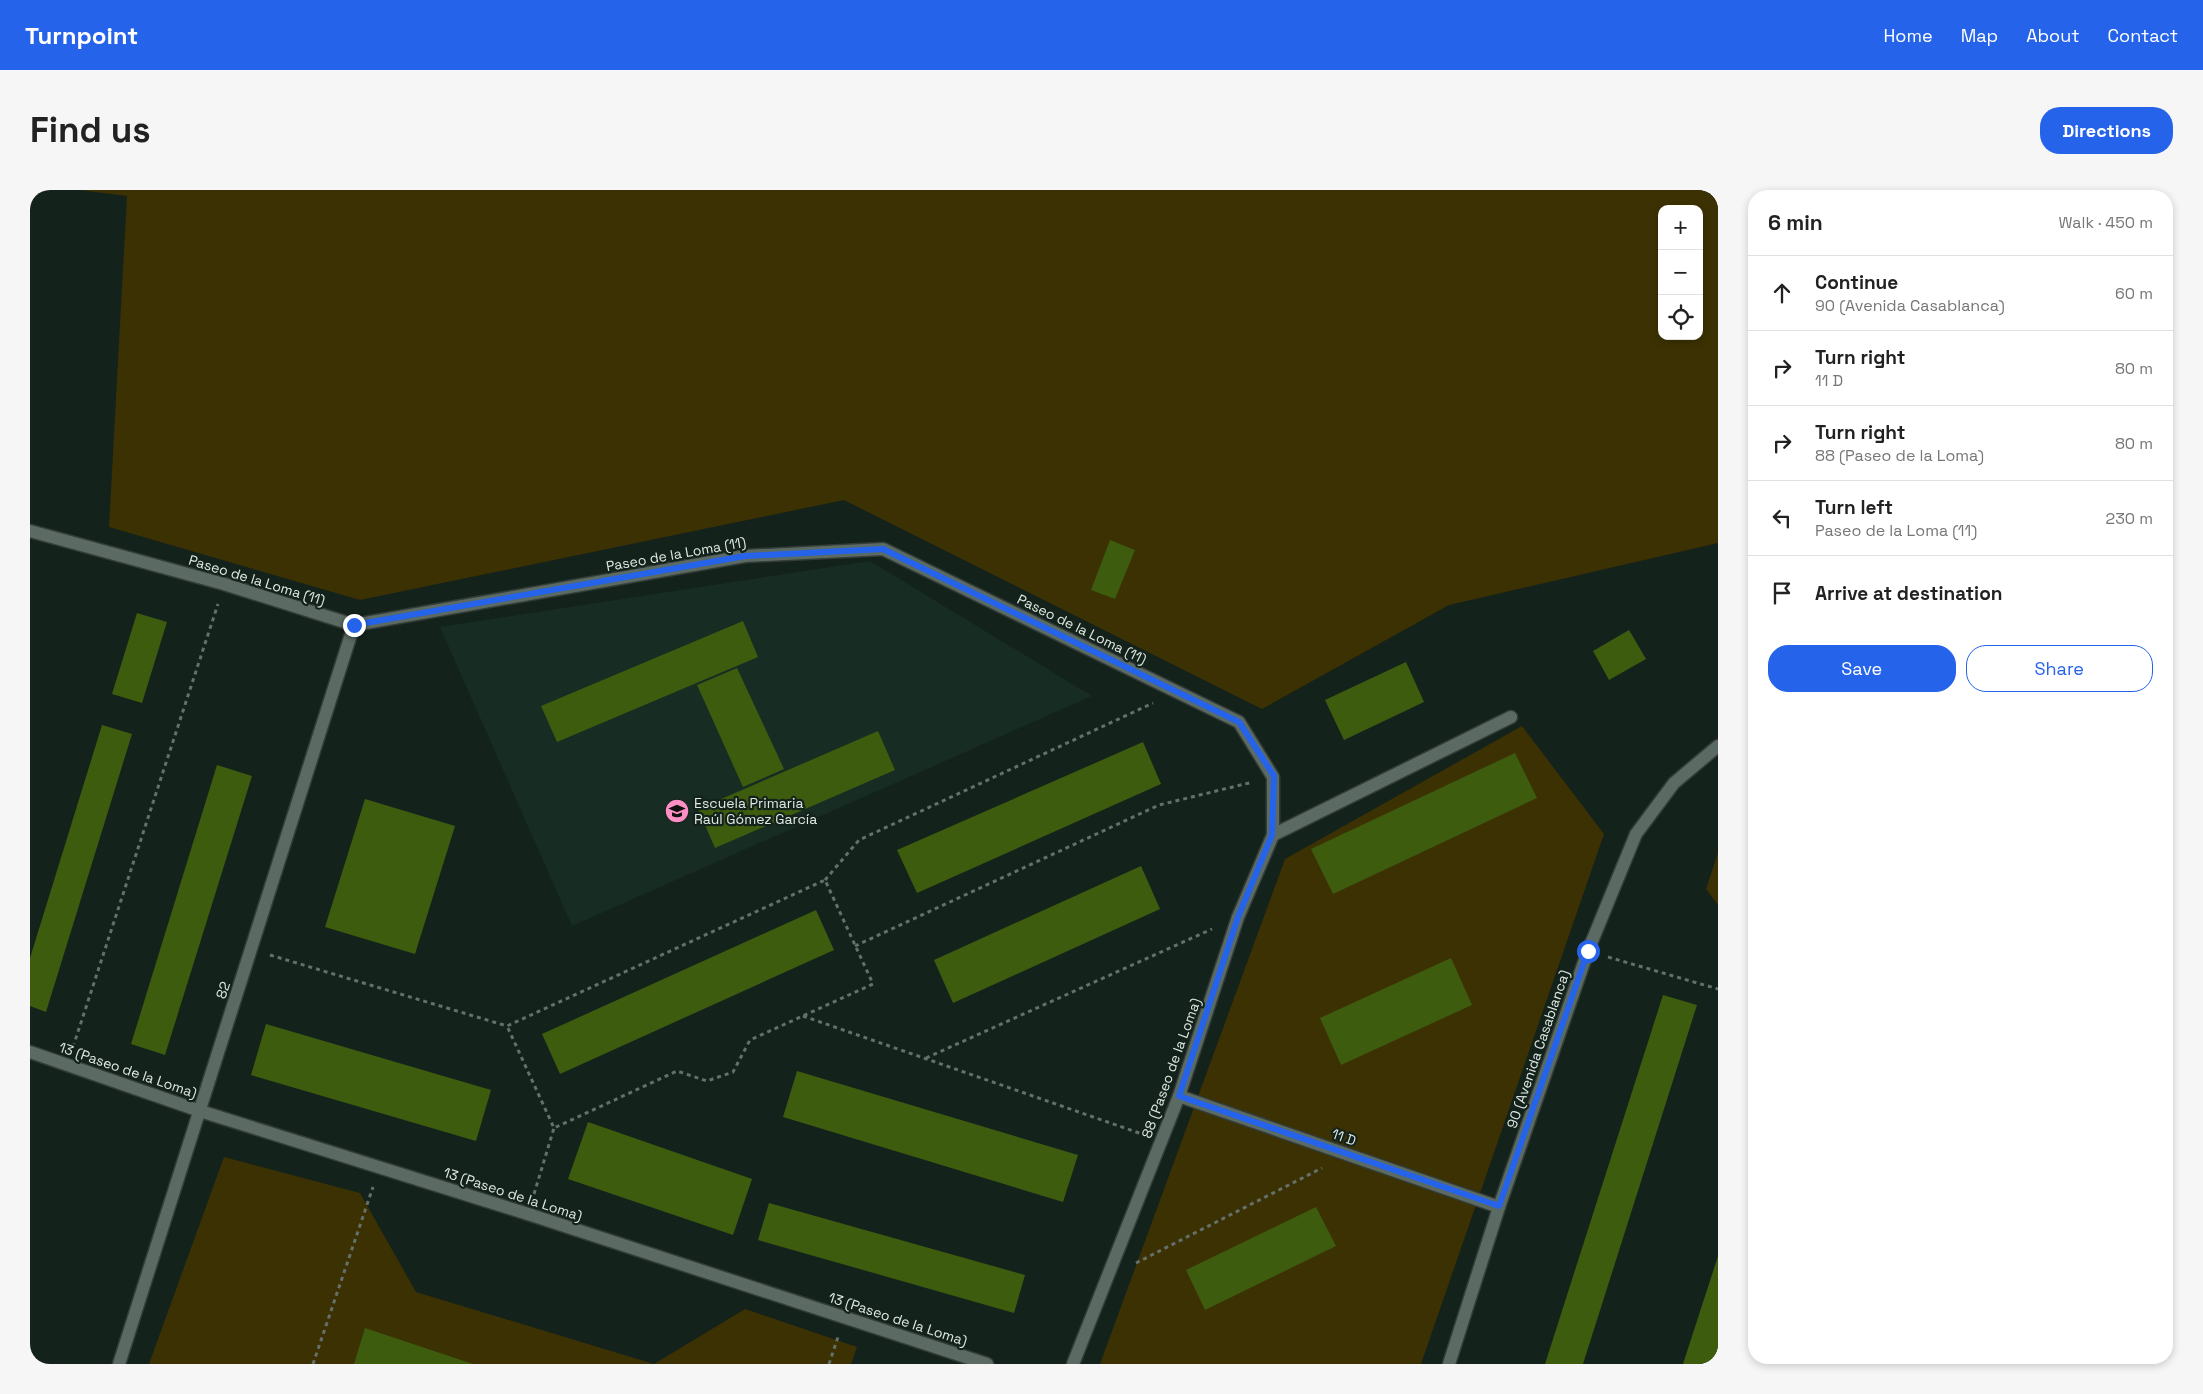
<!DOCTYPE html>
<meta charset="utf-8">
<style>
:root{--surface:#fff;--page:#f6f6f6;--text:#222;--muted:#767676;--line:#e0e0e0;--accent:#2563eb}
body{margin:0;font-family:"Space Grotesk",sans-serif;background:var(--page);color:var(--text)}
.controls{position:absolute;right:15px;top:15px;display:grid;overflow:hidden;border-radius:10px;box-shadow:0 2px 8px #0003}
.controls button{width:45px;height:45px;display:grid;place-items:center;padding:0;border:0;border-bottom:1px solid var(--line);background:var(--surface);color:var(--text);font:25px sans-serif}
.stop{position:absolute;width:15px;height:15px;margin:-11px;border:4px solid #2563eb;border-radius:50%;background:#fff}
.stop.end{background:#2563eb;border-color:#fff;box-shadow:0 1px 5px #0008}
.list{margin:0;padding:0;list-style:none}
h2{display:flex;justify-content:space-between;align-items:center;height:65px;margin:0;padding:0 20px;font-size:21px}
h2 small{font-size:16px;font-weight:400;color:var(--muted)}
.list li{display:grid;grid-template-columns:32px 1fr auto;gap:15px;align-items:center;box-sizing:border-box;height:75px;padding:0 20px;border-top:1px solid var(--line)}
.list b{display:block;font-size:19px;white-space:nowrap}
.list p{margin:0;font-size:16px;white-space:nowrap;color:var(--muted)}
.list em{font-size:16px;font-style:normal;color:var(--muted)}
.actions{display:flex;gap:10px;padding:15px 20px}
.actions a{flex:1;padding:11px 0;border:1px solid var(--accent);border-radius:20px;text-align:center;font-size:18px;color:var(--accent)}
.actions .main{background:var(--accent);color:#fff}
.icon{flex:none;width:28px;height:28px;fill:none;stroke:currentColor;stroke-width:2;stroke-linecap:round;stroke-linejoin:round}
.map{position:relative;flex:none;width:1688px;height:1174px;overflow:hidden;border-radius:20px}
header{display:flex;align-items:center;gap:30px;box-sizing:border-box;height:70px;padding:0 25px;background:var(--accent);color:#fff}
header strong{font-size:24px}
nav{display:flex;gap:28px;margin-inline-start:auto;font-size:18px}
.intro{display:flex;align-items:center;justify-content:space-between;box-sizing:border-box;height:120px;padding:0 30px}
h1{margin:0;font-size:35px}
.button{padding:12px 22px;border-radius:20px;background:var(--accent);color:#fff;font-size:18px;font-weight:700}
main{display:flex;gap:30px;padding:0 30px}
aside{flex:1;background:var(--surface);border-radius:20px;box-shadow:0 2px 8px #0003}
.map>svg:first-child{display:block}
</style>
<header>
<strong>Turnpoint</strong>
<nav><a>Home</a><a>Map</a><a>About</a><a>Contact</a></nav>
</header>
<div class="intro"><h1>Find us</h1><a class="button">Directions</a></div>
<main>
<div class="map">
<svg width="1688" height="1174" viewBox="0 0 1688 1174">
<rect width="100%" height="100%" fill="#14221c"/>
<!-- built -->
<polygon fill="#172c23" points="840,371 1062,506 542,736 410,437"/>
<!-- green -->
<g fill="#3c3102" fill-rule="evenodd">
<path d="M50,0h1638v353l-269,62 -187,104 -418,-209 -484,100 -251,-73 18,-331zM1632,19h37v127h-37z"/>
<polygon points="1492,536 1574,644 1391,1174 1070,1174 1255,669"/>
<polygon points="1688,663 1688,715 1676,699"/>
<polygon points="194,967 330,1003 386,1102 624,1174 715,1119 827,1157 821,1174 119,1174"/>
</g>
<!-- building -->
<g fill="#3d5c0e">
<polygon points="1080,350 1105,360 1085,409 1061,400"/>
<polygon points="107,423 137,432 112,513 82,504"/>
<polygon points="713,431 728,467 527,552 511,516"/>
<polygon points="1599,440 1616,469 1579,490 1563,461"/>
<polygon points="1376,472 1394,512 1314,550 1295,510"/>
<polygon points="707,478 754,579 713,597 667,495"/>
<polygon points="72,535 102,544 16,822 0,816 0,768"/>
<polygon points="848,541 865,580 685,658 668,619"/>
<polygon points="1113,552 1131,594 887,703 867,660"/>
<polygon points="1485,563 1507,608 1303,704 1281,659"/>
<polygon points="187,575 222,586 135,865 101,854"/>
<polygon points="335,609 425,636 385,764 295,737"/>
<polygon points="1111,676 1130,719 923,813 904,770"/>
<polygon points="786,720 804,760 530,884 512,844"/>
<polygon points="1421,768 1442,815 1311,875 1290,828"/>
<polygon points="1633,805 1667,815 1553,1174 1515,1174"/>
<polygon points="236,834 461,900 446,951 221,885"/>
<polygon points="767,881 1048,965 1033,1012 753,927"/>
<polygon points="558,932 722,989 703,1045 538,989"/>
<polygon points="739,1013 995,1085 984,1123 728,1050"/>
<polygon points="1286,1017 1306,1056 1175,1120 1156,1080"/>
<polygon points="1688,1066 1688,1174 1653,1174"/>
<polygon points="335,1138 443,1174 324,1174"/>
</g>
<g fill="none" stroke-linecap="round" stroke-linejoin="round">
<!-- minor casing -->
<g stroke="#333c37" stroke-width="15">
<g id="minor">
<polyline points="0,341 194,394 324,435 715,366 853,359 1209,532 1243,587 1243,645 1208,727 1149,906 1043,1174"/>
<polyline points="1243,645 1481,527"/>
<polyline points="0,862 170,921 498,1024 957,1174"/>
<polyline points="1149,906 1469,1017"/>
<polyline points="89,1174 324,435"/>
<polyline points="1419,1174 1469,1017 1558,761 1606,644 1644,593 1688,556"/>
</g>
</g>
<!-- path -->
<g stroke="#64706b" stroke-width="3" stroke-dasharray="4 4" stroke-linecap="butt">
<polyline points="795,690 829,650 1123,513"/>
<polyline points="825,756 1129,615 1223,592"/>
<polyline points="240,765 477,836 795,690 843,794 720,850 703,882 677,891 647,881 524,938 477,836"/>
<polyline points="1578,767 1688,799"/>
<polyline points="773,826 1112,944"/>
<polyline points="43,857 188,414"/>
<polyline points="896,868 1182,739"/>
<polyline points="504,1004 524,938"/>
<polyline points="1106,1073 1292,978"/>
<polyline points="283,1174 343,997"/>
<polyline points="799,1174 808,1147"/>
</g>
<!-- minor -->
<use href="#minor" stroke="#5b6b63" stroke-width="12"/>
</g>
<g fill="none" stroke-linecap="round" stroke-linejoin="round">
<!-- route -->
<polyline stroke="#2563eb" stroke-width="6" points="324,435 715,366 853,359 1209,532 1244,586 1242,645 1208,727 1149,906 1469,1016 1558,761"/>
</g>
<!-- icons -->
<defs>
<g id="school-disc" transform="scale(1.25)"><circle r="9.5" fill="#fc8fc3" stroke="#14221c"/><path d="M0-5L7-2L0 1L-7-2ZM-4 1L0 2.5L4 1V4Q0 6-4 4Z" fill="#111"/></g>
</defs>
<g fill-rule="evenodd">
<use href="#school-disc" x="647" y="621"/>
</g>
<g text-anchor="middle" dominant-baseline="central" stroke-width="4.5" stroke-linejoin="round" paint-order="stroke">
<!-- street labels -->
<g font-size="14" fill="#dfe8e3" stroke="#14221c">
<text transform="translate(646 364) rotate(-10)">Paseo de la Loma (11)</text>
<text transform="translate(227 390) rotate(17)">Paseo de la Loma (11)</text>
<text transform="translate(1052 439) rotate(26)">Paseo de la Loma (11)</text>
<text transform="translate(193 800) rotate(-72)">82</text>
<text transform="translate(1508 859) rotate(-71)">90 (Avenida Casablanca)</text>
<text transform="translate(1141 878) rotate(-70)">88 (Paseo de la Loma)</text>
<text transform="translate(98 880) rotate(19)">13 (Paseo de la Loma)</text>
<text transform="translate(1314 947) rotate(19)">11 D</text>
<text transform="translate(483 1004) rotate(18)">13 (Paseo de la Loma)</text>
<text transform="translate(868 1129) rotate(18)">13 (Paseo de la Loma)</text>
</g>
<!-- poi labels -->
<g font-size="14" fill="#dfe8e3" stroke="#14221c" text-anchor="start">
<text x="664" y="613">Escuela Primaria<tspan x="664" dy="16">Raúl Gómez García</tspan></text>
</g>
</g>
</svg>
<div class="controls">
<button>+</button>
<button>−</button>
<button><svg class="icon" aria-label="locate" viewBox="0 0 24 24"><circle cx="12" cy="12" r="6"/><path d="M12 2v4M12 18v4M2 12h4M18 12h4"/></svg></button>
</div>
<div class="stop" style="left:1558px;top:761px"></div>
<div class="stop end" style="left:324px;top:435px"></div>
</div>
<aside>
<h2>6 min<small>Walk · 450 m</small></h2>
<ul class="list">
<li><svg class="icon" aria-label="ahead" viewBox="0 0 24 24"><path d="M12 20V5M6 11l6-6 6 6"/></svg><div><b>Continue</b><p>90 (Avenida Casablanca)</p></div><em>60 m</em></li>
<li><svg class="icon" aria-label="right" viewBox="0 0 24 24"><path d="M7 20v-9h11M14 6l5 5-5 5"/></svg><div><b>Turn right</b><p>11 D</p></div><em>80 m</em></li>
<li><svg class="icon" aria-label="right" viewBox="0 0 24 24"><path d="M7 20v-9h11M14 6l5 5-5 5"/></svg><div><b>Turn right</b><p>88 (Paseo de la Loma)</p></div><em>80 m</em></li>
<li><svg class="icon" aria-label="left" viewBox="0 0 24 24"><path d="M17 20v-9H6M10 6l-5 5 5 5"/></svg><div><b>Turn left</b><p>Paseo de la Loma (11)</p></div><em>230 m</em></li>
<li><svg class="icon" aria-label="arrive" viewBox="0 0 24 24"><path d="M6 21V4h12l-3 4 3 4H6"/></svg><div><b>Arrive at destination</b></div></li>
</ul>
<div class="actions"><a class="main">Save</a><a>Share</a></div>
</aside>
</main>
